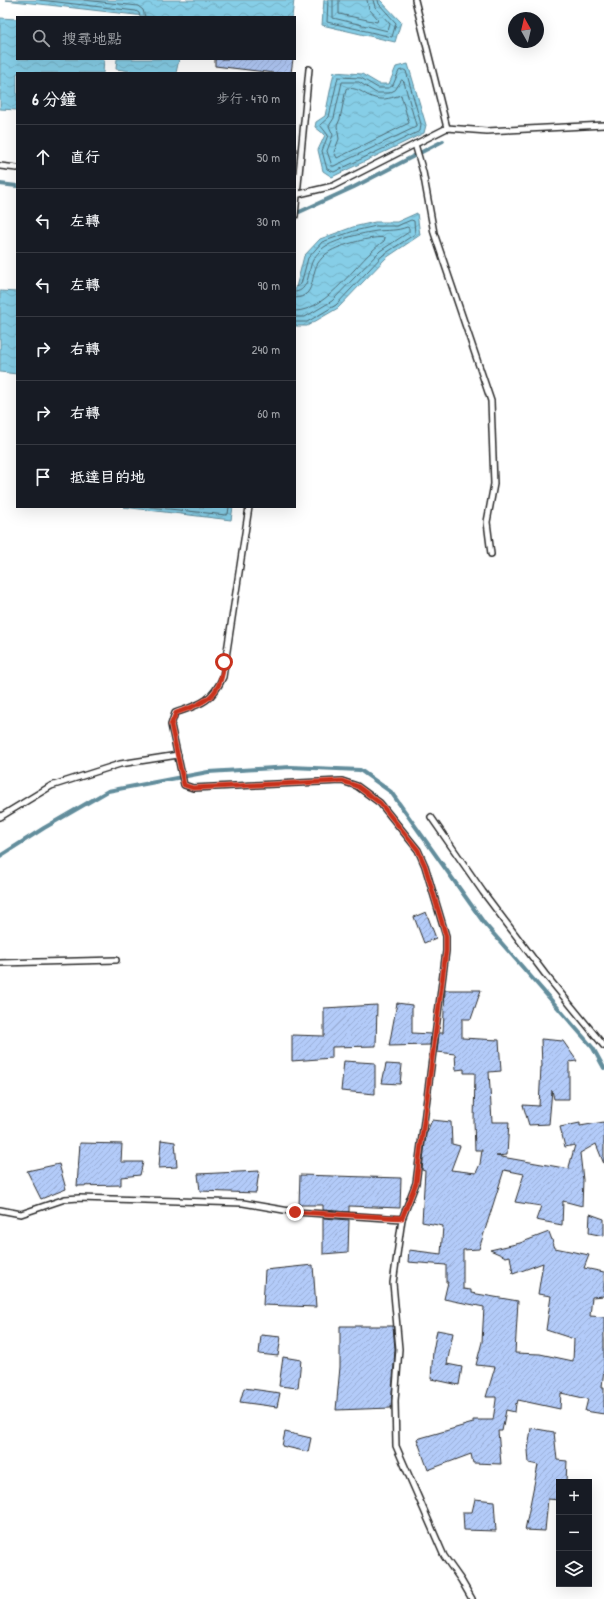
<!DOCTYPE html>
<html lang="zh-TW">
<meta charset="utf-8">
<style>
:root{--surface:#171b24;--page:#20242c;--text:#f1f3f6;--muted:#9ea1a6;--line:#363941}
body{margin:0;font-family:"Patrick Hand","LXGW WenKai TC",sans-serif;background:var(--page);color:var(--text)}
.controls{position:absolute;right:12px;bottom:12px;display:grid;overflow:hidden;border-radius:0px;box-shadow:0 4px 16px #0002}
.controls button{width:36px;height:36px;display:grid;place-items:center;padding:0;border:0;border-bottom:1px solid var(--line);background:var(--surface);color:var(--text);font:20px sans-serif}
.compass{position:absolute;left:508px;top:12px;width:36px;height:36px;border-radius:50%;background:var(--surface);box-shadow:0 4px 16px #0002;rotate:352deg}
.stop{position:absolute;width:12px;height:12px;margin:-9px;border:3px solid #c8321e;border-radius:50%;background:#fff}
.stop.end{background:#c8321e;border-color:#fff;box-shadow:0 1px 4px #0008}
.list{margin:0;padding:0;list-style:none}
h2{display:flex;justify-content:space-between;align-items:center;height:52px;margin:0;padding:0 16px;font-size:17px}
h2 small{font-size:13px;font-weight:400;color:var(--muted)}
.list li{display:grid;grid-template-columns:26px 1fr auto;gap:12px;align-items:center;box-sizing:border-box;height:64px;padding:0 16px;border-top:1px solid var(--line)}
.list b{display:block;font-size:15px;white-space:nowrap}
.list em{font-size:13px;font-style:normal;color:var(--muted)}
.icon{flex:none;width:22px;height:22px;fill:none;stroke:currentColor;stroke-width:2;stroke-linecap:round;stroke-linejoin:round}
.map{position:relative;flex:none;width:604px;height:1599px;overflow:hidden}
.search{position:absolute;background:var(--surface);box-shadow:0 4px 16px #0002;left:16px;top:16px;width:280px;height:44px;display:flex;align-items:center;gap:10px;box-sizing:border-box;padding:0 14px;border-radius:0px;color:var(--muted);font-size:15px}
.panel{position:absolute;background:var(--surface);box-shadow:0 4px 16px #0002;left:16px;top:72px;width:280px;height:436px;border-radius:0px}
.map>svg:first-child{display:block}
</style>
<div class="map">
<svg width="604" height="1599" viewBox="0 0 604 1599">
<defs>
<pattern id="water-waves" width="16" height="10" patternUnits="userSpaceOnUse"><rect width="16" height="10" fill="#86cee7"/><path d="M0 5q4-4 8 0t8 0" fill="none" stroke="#74b1c6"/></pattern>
<pattern id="building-hatch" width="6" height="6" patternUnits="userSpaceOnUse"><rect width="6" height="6" fill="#b3cbf9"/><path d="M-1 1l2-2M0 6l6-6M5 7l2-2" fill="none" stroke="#9aaed6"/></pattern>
</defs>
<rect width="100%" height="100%" fill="#fff"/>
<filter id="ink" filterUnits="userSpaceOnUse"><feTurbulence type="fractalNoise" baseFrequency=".025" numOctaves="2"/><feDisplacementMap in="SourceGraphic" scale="8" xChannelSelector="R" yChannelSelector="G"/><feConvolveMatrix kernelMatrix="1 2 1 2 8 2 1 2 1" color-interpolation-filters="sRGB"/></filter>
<g filter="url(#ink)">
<!-- water -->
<g fill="url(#water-waves)" stroke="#628d9c">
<polygon points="5,0 294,0 292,17 153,17"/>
<polygon points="324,0 380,0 401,22 395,42 322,25"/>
<polygon points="0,18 17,19 17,59 104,59 103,73 17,73 17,110 0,109"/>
<polygon points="117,59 179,59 176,73 145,73 116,69"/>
<polygon points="408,64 426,125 424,133 332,177 323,171 318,150 325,135 315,127 316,122 325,116 334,72 362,74 379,84 389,84 396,67"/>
<polygon points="417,213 420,235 386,258 338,308 307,326 295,326 295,291 300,272 304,256 320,239 353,227 375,222 397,222"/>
<polygon points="0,291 17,292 17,374 0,372"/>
<polygon points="123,507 233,507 231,520"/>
</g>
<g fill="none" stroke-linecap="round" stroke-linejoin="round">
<!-- shore -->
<g stroke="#4f6c76" stroke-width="1">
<polyline points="40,0 136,11 139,13 140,17"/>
<polyline points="84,0 138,6 143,10 145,17"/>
<polyline points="328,0 327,22 392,37 396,23 379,4 378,0"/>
<polyline points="333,0 333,18 388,31 390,24 375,7 373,0"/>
<polyline points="339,0 339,14 377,22 378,19 369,9 367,0"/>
<polygon points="404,70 406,71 421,124 420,131 334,172 327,169 322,151 328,135 320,125 329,117 338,77 361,78 378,88 389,88 393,85 399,71"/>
<polygon points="402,80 404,82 416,125 416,127 334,166 332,166 327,151 333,135 329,126 334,118 342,82 359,82 376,93 389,93 395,90"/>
<path d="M348,88c15,1 15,7 27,10 9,3 18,-1 26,-3l8,28 -72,35 -3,-6 5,-13 -2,-13 3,-7 6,-30z"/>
<polyline points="295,287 298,286 301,284 308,258 322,242 354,231 376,226 397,226 411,220 414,221 415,234 383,255 336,305 307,322 295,322"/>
<path d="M295,292c14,-1 13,-20 17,-30 2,-5 9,-13 14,-16 13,-7 36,-13 51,-15 11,-1 20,0 30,-4l2,1v4l-29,19 -48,50 -27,16h-10"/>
<path d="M295,298c21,-1 15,-22 23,-35 2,-3 7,-9 11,-11 8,-6 46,-17 56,-14l-1,3c-26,18 -56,70 -89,70"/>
<polyline points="150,507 226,515 228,514 229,507"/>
</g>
<!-- stream -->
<g stroke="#628d9c" stroke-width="4">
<polyline points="0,184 17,186"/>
<polyline points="295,214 354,187 443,141"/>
<polyline points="0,856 44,828 108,791 208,772 291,767 360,770 391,792 484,923 593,1048 604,1068"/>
</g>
</g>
<!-- building -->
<g fill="url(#building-hatch)" stroke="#2b2b2b">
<polygon points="215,59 293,59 291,73 274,73 215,66"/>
<polygon points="426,912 436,938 424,943 414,917"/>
<polygon points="445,990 481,990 471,1019 462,1019 462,1038 499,1040 501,1071 489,1072 492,1122 509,1122 507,1155 496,1156 570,1169 569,1167 575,1145 565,1147 560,1127 580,1123 580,1126 604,1122 604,1164 596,1144 580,1153 583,1180 582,1206 563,1201 562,1225 536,1220 541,1206 515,1202 524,1174 504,1170 479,1249 463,1250 463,1289 471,1290 471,1293 518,1301 515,1353 540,1354 573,1361 574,1339 546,1330 551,1296 538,1294 543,1263 513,1274 510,1256 506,1257 490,1250 520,1243 549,1232 555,1248 589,1255 584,1268 604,1272 604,1296 592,1297 590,1316 604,1317 604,1369 602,1387 604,1387 604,1414 585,1411 588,1399 561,1393 560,1409 518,1400 517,1404 516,1403 515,1412 506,1410 502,1431 498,1431 501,1464 473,1463 471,1454 428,1470 417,1439 473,1423 473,1420 493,1420 496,1400 496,1397 486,1397 495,1367 476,1365 482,1342 484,1307 444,1299 448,1282 446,1282 446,1265 408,1262 409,1250 441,1254 443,1226 422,1222 425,1171 422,1170 426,1134 432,1120 451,1122 452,1144 460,1146 451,1170 476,1173 480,1164 482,1150 475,1150 474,1121 475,1073 464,1073 464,1069 456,1070 455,1054 437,1052 439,1033 443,1033"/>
<polygon points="397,1003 412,1005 412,1033 431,1034 430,1045 389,1046"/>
<polygon points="377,1005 376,1046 332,1047 332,1058 292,1061 292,1035 324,1036 324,1008"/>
<polygon points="541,1039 563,1041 577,1061 569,1062 569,1099 554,1099 552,1090 549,1124 529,1125 523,1105 539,1106 541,1067 542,1067"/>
<polygon points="344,1061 375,1063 375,1094 341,1091"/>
<polygon points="386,1064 402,1065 400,1084 382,1083"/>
<polygon points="161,1140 175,1142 177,1167 159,1168"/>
<polygon points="80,1143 122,1144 121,1162 143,1162 140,1175 121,1177 121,1185 77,1186"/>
<polygon points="59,1164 66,1189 41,1199 27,1171"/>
<polygon points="259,1171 256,1193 200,1191 198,1174"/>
<polygon points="300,1175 401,1178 400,1208 349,1206 349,1212 323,1210 323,1205 299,1205"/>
<polygon points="590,1214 604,1219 604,1236 589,1233"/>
<polygon points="323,1218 349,1220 348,1252 323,1254"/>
<polygon points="313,1265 316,1307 263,1305 265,1270"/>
<polygon points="340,1326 393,1326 395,1349 391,1408 336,1410 340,1367"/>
<polygon points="437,1330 453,1333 447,1364 462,1367 459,1385 431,1379 433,1351"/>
<polygon points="261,1335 281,1337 278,1356 259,1354"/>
<polygon points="283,1357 301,1360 298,1388 279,1386"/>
<polygon points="244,1388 280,1393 277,1407 240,1402"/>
<polygon points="531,1428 554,1432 557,1460 567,1461 566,1482 559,1482 559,1500 548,1499 545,1531 525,1530 538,1465 529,1463 528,1450"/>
<polygon points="285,1432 311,1438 308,1452 282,1446"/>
<polygon points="475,1499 494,1501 496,1531 464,1530 463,1512 472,1512"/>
</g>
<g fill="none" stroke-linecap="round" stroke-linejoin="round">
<!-- lane casing -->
<g stroke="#2b2b2b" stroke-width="8">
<g id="lane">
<polyline points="415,0 447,128"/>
<polyline points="415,144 423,172 434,233 491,401 494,484 487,522 491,554"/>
<polyline points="0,166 17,168"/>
<polyline points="295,195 333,186 447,128 487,131 604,125"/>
<polyline points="295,216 309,69"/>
<path d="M249,507l-26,170c-12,26 -23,27 -48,36l-4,12 13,60 9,3 149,-7 15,5 23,17 38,47 7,16 21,70v15l-30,232 -14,36"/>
<polyline points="0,817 51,786 120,764 178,755"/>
<polyline points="431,817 483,892 545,974 604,1046"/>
<polyline points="0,963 116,960"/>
<polyline points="0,1210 21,1214 65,1199 79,1198 243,1203 295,1212 402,1219 393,1283 399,1349 395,1401 396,1446 444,1556 461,1580 472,1599"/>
</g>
</g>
<!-- lane -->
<use href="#lane" stroke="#fff" stroke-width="5"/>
</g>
</g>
<g fill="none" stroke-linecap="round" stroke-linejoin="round" filter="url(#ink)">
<!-- route -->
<path stroke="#c8321e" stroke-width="5" d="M224,662c-3,36 -19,40 -48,51l-5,12 13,60 9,3 149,-7 15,5 23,17 38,47 7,16 21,70v15l-30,232 -14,35 -107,-6"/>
</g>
</svg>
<div class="controls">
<button>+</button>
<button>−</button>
<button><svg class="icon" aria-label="layers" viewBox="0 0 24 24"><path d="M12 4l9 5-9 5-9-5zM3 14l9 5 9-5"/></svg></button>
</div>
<svg class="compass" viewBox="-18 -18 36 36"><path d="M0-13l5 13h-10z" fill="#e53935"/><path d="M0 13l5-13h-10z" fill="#9ea1a6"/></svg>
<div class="stop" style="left:224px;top:662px"></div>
<div class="stop end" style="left:295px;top:1212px"></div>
<div class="search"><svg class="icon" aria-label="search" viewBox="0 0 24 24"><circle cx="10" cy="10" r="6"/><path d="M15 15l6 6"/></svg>搜尋地點</div>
<section class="panel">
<h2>6 分鐘<small>步行 · 470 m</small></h2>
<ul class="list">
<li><svg class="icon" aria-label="ahead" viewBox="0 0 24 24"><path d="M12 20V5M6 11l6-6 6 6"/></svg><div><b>直行</b></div><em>50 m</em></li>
<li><svg class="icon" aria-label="left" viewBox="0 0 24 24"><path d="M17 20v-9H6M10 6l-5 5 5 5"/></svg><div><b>左轉</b></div><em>30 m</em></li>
<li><svg class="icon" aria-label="left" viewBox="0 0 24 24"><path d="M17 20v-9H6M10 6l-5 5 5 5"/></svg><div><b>左轉</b></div><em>90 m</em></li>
<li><svg class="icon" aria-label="right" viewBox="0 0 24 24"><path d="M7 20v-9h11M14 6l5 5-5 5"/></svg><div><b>右轉</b></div><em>240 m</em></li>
<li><svg class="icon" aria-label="right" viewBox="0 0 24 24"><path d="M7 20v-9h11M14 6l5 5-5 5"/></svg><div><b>右轉</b></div><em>60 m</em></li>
<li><svg class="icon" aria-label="arrive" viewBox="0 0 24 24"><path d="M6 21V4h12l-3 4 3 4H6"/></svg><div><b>抵達目的地</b></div></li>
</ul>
</section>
</div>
